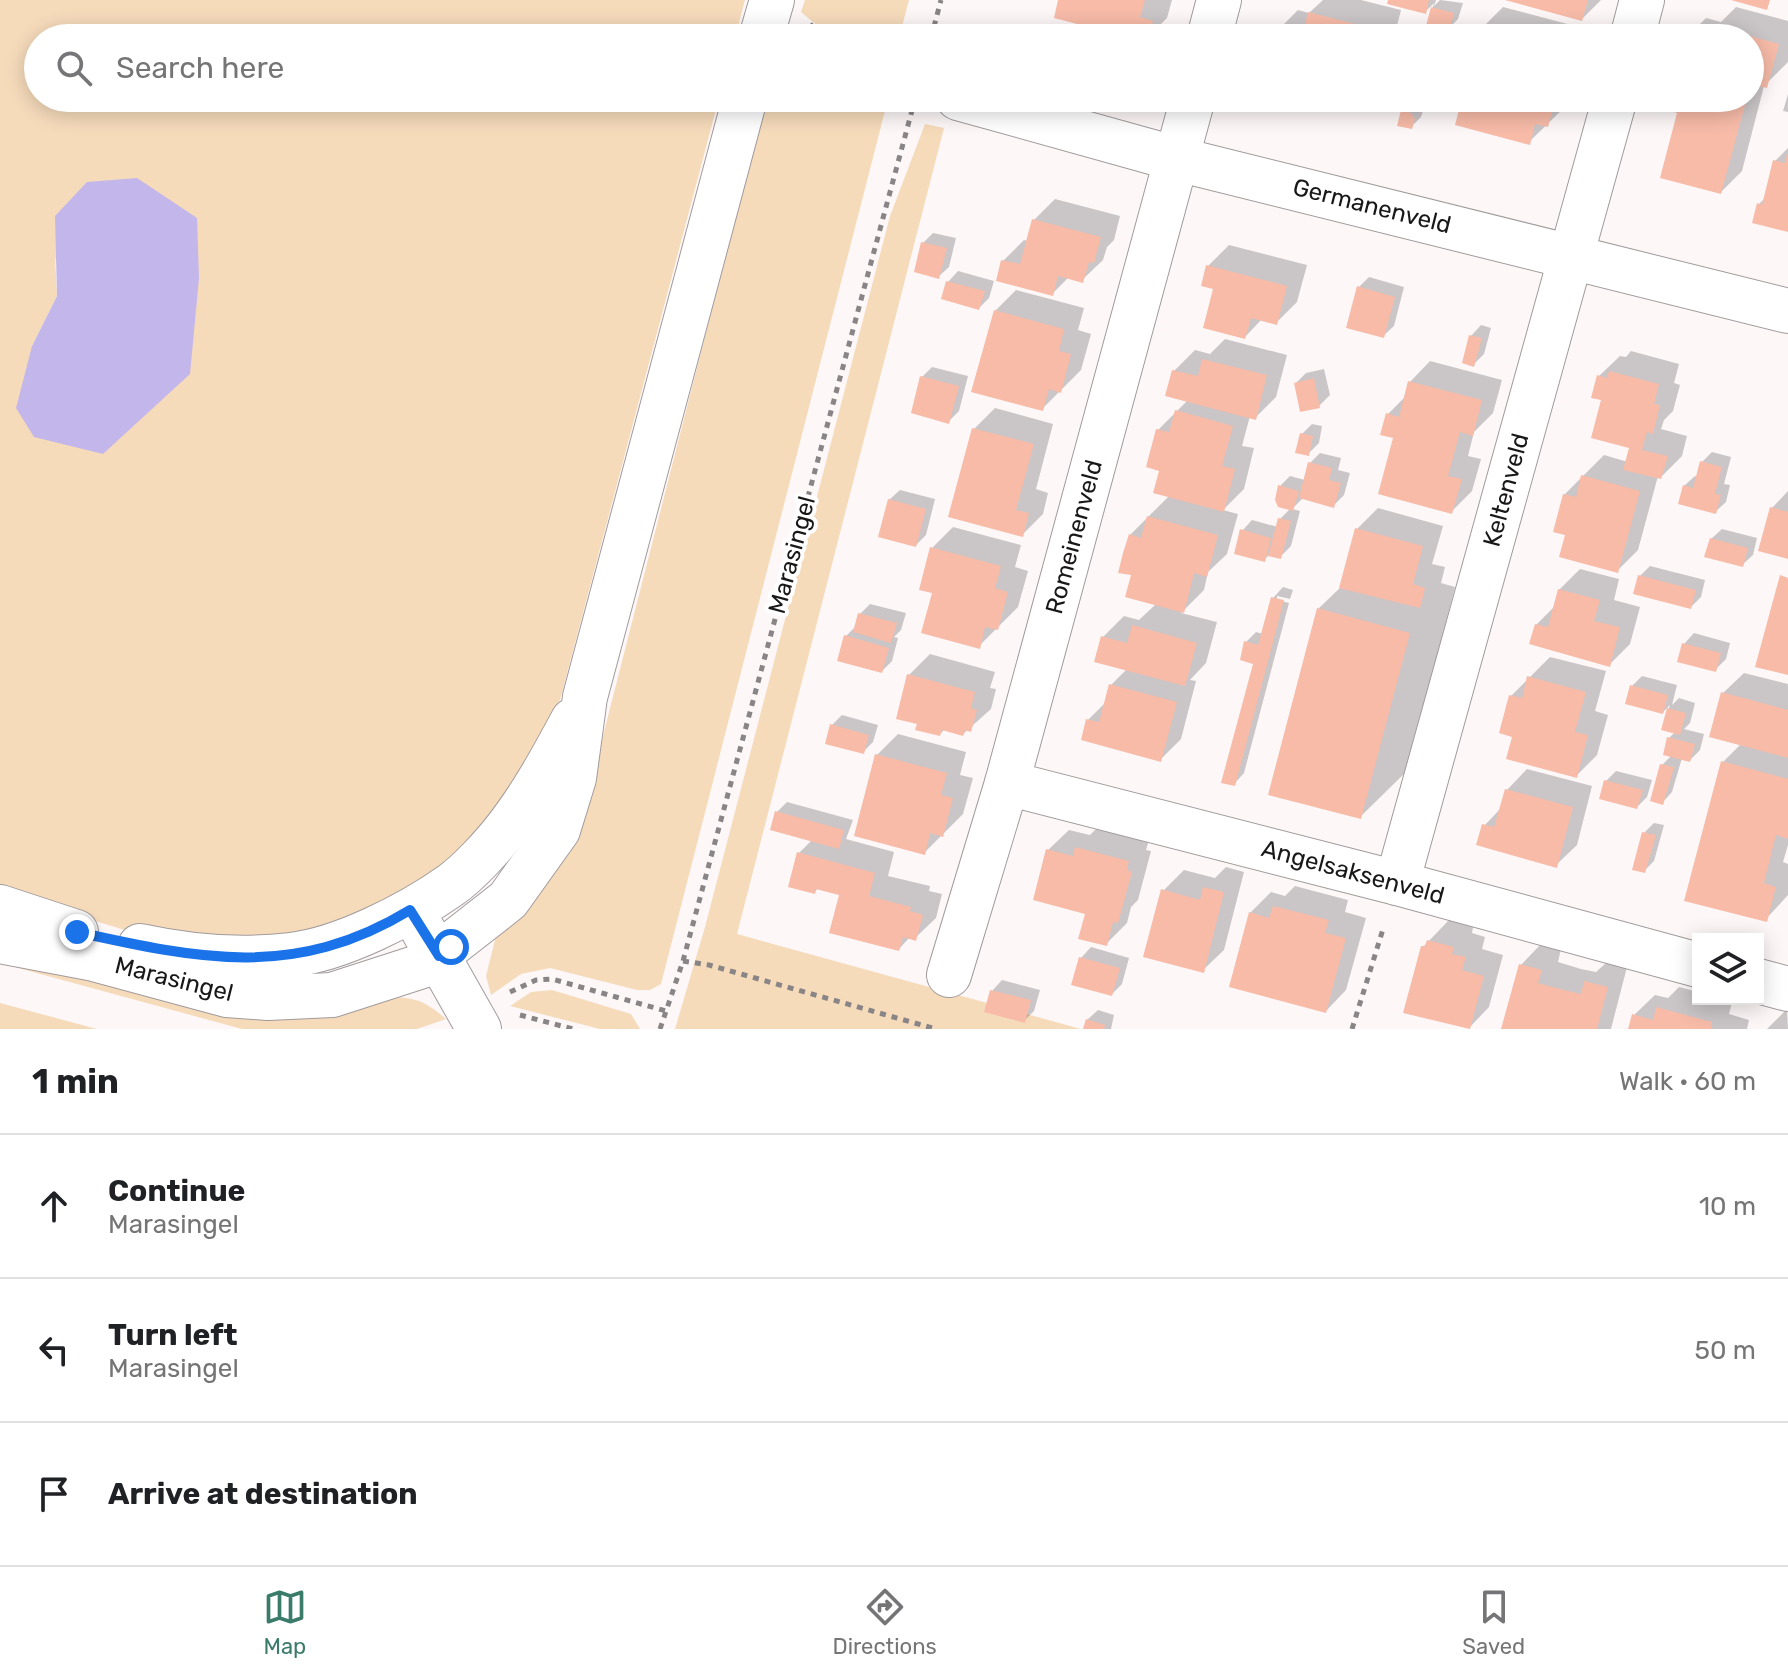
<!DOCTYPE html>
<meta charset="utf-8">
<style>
:root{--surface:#fff;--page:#f6f6f6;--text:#202124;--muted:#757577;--line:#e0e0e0;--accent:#3b7b6a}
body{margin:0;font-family:Rubik,sans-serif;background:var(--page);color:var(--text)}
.controls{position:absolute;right:24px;bottom:24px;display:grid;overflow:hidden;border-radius:0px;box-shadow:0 4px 20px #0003}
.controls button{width:72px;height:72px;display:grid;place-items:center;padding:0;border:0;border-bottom:2px solid var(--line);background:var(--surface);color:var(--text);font:40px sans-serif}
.stop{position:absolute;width:24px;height:24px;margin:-18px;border:6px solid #1a73e8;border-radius:50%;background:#fff}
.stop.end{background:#1a73e8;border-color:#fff;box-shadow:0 2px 8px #0008}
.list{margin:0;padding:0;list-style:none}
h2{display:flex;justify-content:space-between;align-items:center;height:104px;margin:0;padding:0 32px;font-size:34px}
h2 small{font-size:26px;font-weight:400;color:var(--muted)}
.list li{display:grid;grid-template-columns:52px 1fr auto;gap:24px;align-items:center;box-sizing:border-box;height:144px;padding:0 32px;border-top:2px solid var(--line)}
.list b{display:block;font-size:30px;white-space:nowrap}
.list p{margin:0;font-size:26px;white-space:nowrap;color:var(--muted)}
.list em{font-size:26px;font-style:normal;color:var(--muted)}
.icon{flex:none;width:44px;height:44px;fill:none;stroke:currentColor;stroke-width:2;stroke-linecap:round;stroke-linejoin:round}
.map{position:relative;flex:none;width:1788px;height:1029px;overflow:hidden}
.search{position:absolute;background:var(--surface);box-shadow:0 4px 20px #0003;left:24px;right:24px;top:24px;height:88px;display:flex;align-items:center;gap:20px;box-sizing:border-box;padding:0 28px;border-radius:44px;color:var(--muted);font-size:30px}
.sheet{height:536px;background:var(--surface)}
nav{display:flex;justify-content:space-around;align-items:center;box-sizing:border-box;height:112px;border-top:2px solid var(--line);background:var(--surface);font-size:22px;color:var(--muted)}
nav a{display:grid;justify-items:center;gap:4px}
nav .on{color:var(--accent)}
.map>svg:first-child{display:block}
</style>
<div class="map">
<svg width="1788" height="1029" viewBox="0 0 1788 1029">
<rect width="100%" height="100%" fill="#fdf7f8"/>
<!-- green -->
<g fill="#f6dbbb" fill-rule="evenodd">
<path d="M0,0h745l-10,38h-697v60h681l-159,602 -56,107 -54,61 -113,59 -92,13 -94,-2 -151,-46zM55,257l48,196 -71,-107 25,-50z"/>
<polygon points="805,0 909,0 899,38 865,38 825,32 801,12"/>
<polygon points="771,98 888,99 661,984 650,990 637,990 550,968 521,974 491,995 486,976 496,936 583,814 757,133"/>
<polygon points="925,124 944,128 737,934 1081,1029 675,1029 705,927 890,216"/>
<path d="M0,951l376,47c32,-2 45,-1 70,21l-29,10h-175l-242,-66z"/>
<polygon points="552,990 631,1014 640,1029 600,1029 510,1006 531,992"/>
<polygon points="0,1003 97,1029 0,1029"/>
</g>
<!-- water -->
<polygon fill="#c3b6ea" points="137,178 197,218 199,278 190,374 103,454 34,437 16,408 32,346 57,296 55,216 87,182"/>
<!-- shadow -->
<g fill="#0003">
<polygon points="1060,0 1172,0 1167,18 1147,38"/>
<polygon points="1323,0 1361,0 1401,10 1394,38 1276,38 1277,31 1298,10 1309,13"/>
<polygon points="1390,0 1436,0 1434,6 1440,0 1463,3 1458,19 1448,29 1428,24 1434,3 1425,12"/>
<polygon points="1509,0 1601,0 1582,19"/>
<polygon points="1503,7 1575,26 1572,38 1480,38 1482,28"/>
<polygon points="1736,7 1788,21 1788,62 1764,86 1742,171 1721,192 1680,111 1670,98 1750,98 1750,38 1686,38 1706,18 1721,22"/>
<polygon points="1788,94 1788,112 1783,111"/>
<polygon points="1464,98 1570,98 1568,104 1529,142"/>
<polygon points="1414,100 1421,103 1424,108 1421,117 1411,127 1400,124 1403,111"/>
<polygon points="1788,148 1788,230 1759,204 1765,198 1775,161"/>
<polygon points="1055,199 1120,216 1114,240 1107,247 1103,260 1082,280 1069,277 1052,294 1003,261 1024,240 1028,241 1034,220"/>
<polygon points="933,233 956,238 949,267 938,277 923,243"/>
<polygon points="1229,245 1307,265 1297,302 1276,323 1262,319 1245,337 1216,288 1208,266"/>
<polygon points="958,271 994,281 989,298 979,308 948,282"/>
<polygon points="1369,277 1404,287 1394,326 1383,336 1359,287"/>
<polygon points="1016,290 1084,308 1078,330 1091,334 1081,370 1042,409 995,311"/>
<polygon points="1481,325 1491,328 1484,354 1474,364 1471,336"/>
<polygon points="1225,339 1287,355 1276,397 1255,418 1250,416 1242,446 1254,448 1244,489 1223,510 1238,514 1227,554 1208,572 1204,590 1181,613 1217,622 1206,663 1190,680 1196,681 1181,739 1160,760 1088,720 1106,702 1111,685 1127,669 1103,637 1124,616 1139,620 1156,604 1134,574 1130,535 1170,495 1161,470 1158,430 1188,400 1174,371 1195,350 1210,354"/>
<polygon points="1631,351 1679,364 1674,383 1680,385 1673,411 1664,420 1661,429 1687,436 1682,456 1661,477 1658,476 1638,550 1617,571 1568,534 1564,495 1604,455 1628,462 1631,447 1603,399 1599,376 1620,356 1626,357"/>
<polygon points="1430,361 1502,380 1493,413 1474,432 1468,456 1481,459 1472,491 1451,512 1388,414 1406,396 1410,382"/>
<polygon points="932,367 968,376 959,411 949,421 922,377"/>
<polygon points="1324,369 1330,395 1319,406 1296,383 1306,373"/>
<polygon points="995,408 1053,424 1036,489 1048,493 1043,514 1022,535 974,429"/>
<polygon points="1312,424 1322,426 1319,443 1308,454 1302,434"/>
<polygon points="1712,452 1731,457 1724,484 1730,485 1726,502 1715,512 1684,486 1695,476 1698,477 1702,462"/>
<polygon points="1320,453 1341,458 1338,470 1350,473 1344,495 1334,505 1304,497 1292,509 1300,511 1291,546 1281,556 1270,554 1264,560 1242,531 1252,520 1278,527 1280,519 1291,508 1280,486 1290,476 1305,480 1310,463"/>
<polygon points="900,490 935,499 926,535 916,545 889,500"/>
<polygon points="1788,491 1788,557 1772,508"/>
<polygon points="1378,508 1443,526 1432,564 1445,567 1441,583 1455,587 1407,771 1360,817 1318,609 1342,586 1357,529"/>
<polygon points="953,527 1021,545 1015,567 1028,571 1018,607 979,646 932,548"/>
<polygon points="1722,529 1757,538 1753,555 1742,565 1711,539"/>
<polygon points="1650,566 1705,580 1701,597 1691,607 1640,576"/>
<polygon points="1580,569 1619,579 1614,600 1640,607 1630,644 1609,665 1536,625 1555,606 1559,590"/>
<polygon points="1283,587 1293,590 1290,599 1277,596 1277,600 1289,603 1244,773 1234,784 1255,662 1246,642 1256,632 1263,634 1273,598"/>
<polygon points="870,604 906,613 901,630 894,637 898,638 892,661 882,671 846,636 856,626 860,614"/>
<polygon points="1694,633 1730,643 1726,659 1715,670 1684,644"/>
<polygon points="930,654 995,672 990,688 996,689 991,709 963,734 945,729 940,734 920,722 909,675"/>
<polygon points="1550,657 1606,671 1595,711 1608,715 1597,755 1576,776 1514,735 1511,696"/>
<polygon points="1744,673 1788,684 1788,845 1783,862 1788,864 1788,895 1766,919 1723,762 1742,743 1723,693"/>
<polygon points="1642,676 1677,685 1672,705 1679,698 1695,703 1690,723 1684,729 1704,734 1700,750 1690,760 1682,758 1672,792 1662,803 1662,765 1672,755 1669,738 1675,732 1663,729 1670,705 1663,712 1632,686"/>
<polygon points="842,715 878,725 873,742 863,752 832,725"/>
<polygon points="898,734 966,752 960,775 973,778 963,814 924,853 877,755"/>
<polygon points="1527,769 1592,786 1577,845 1556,865 1484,826 1502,807 1507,790"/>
<polygon points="1616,771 1652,780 1647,797 1637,807 1606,781"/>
<polygon points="787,802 853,820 846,839 894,852 888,876 930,886 929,891 942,894 936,918 915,938 910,937 899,949 842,894 818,888 815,892 799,853 812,840 777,812"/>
<polygon points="1654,823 1664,825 1654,861 1644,871 1644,833"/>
<polygon points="1098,827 1149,840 1146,850 1151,851 1138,900 1131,907 1127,923 1106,944 1048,850 1069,830 1090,835"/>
<polygon points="1226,867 1244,872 1224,950 1203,970 1163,891 1184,870 1215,878"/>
<polygon points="1295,886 1348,900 1345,912 1366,918 1346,990 1326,1011 1250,913 1271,892 1285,896"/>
<polygon points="1449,920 1473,927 1472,933 1485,937 1482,949 1503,955 1489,1007 1469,1028 1423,947"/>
<polygon points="1541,944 1561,949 1558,962 1581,969 1596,972 1607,962 1627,967 1611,1029 1504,1029 1521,965"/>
<polygon points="1091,947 1129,958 1122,984 1112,994 1081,958"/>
<polygon points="1002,980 1040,990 1034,1011 1024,1021 987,1011 992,991"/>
<polygon points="1679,987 1698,992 1698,999 1732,1002 1729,1014 1749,1020 1747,1029 1630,1029 1634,1015 1655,995 1668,998"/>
<polygon points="1787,1009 1788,1029 1767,1029"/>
<polygon points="1098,1010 1114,1015 1111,1029 1085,1029 1087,1020"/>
</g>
<!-- building -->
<g fill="#f7bba8">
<polygon points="1058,0 1145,0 1140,17 1153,21 1148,38 1131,38 1054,18"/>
<polygon points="1388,0 1429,0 1426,14 1387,4"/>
<polygon points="1505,0 1588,0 1582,21"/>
<polygon points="1731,0 1770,0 1767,10"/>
<polygon points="1431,7 1454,13 1449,32 1426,26"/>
<polygon points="1308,12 1382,31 1380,38 1274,38 1276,30 1295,35 1303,32"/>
<polygon points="1714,26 1779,44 1767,88 1750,84 1750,38 1711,38"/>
<polygon points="1480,27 1518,37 1518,38 1478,38"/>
<polygon points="1462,98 1556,98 1548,127 1535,124 1530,145 1455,125"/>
<polygon points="1668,98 1718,98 1745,105 1721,194 1660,178 1677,113 1665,109"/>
<polygon points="1401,110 1411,113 1415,119 1412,129 1397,126"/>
<polygon points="1787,154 1788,154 1788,232 1752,223 1757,203 1762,205 1773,160 1785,163"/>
<polygon points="1032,219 1101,237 1094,263 1089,262 1083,283 1058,276 1053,296 996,281 1001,260 1020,264"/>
<polygon points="921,242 947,248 939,279 914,272"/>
<polygon points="1206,265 1287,286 1277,325 1251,318 1245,339 1203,328 1213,289 1201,286"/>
<polygon points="946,281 985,291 979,310 941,299"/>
<polygon points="1357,286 1395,297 1384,338 1346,328"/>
<polygon points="994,310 1064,329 1059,351 1071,354 1061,393 1049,389 1043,411 971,392"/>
<polygon points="1469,335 1482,338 1474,367 1462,363"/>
<polygon points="1202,359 1267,375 1256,420 1165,396 1172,370 1198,376"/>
<polygon points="1609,371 1659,384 1654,404 1660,405 1653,434 1647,432 1642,450 1668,456 1661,479 1623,470 1629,448 1591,438 1601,400 1591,398 1597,375 1607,378"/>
<polygon points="920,376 959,386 949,424 911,413"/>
<polygon points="1314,378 1320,408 1300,412 1294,383"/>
<polygon points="1408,381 1482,400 1473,436 1460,432 1448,476 1462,479 1452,514 1378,494 1393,438 1380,435 1386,413 1399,417"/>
<polygon points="1175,410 1233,426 1222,466 1235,469 1224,512 1153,493 1159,471 1146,467 1156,429 1169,432"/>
<polygon points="972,428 1034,444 1016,510 1029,513 1023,537 948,517"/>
<polygon points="1300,433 1313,436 1309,456 1295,453"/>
<polygon points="1700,461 1722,467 1715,494 1721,495 1716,514 1678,504 1683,485 1693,488"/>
<polygon points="1308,462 1332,468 1329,480 1341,483 1334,508 1299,498"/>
<polygon points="1581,475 1640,491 1618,573 1559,557 1565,535 1553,532 1563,494 1576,497"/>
<polygon points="1278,485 1299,491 1293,511 1278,507 1275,500"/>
<polygon points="888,499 926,509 916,547 878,537"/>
<polygon points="1770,507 1788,512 1788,559 1758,551"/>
<polygon points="1147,516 1218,535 1207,577 1194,573 1184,613 1125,597 1131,575 1118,573 1123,553 1129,534 1141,538"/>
<polygon points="1278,518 1291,521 1281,559 1268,556"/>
<polygon points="1355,528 1423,546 1413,584 1425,588 1420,608 1339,588"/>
<polygon points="1240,529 1271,538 1265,562 1234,554"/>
<polygon points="1710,538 1748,548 1743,567 1704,557"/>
<polygon points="930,547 1001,566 995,588 1008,592 998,630 985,627 980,649 921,633 932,593 919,590"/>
<polygon points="1638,575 1696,590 1691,609 1633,594"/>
<polygon points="1780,575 1788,578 1788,675 1755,667"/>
<polygon points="1558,589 1600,600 1594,621 1620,627 1610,667 1529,644 1535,624 1548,627"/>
<polygon points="1271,597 1284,600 1247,741 1235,786 1221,783 1253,664 1240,660 1244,641 1258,645"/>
<polygon points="1317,608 1410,633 1361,819 1268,795"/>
<polygon points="858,613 897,623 891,643 853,632"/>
<polygon points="1132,625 1197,643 1185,686 1094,662 1101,636 1127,643"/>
<polygon points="844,635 889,648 882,673 837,661"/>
<polygon points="1682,643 1721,653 1716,672 1677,662"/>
<polygon points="907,674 975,692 971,708 977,710 971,732 965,730 963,736 942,730 940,736 915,730 917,724 896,719"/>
<polygon points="1527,676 1586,692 1575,732 1588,735 1577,778 1506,759 1512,737 1499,733 1509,695 1522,698"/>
<polygon points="1109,684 1177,702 1161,762 1081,740 1086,719 1099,722"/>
<polygon points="1630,685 1668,695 1663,714 1625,704"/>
<polygon points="1721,692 1788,710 1788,758 1709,737"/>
<polygon points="1667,708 1686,713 1680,735 1661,730"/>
<polygon points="830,724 869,735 864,754 825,744"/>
<polygon points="1667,737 1695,744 1690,762 1663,755"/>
<polygon points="875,754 947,773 941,795 953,798 948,817 943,837 930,833 925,855 854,836"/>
<polygon points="1721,761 1788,779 1788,839 1776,835 1764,883 1776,887 1767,922 1684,901"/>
<polygon points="1660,764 1674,767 1663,805 1650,801"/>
<polygon points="1604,780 1643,790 1637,809 1599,799"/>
<polygon points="1505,789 1573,807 1557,868 1476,845 1482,824 1494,827"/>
<polygon points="775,811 844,830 839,849 770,830"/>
<polygon points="1642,832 1656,835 1645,873 1632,870"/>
<polygon points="1075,847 1129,861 1127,870 1132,872 1118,923 1113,922 1107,946 1078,939 1085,914 1033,900 1046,849 1073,856"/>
<polygon points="797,852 875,873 869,896 911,907 910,911 923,915 916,941 903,937 899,951 829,933 839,895 816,889 815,894 788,887"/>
<polygon points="1203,887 1224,892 1204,973 1143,957 1161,889 1200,900"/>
<polygon points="1273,906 1329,920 1325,933 1346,938 1326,1013 1229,987 1249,912 1269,918"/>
<polygon points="1427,940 1454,947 1452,954 1466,957 1462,970 1484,976 1470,1029 1403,1013 1421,946 1425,946"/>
<polygon points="1079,957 1120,968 1112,996 1071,985"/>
<polygon points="1519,964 1542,970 1538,983 1560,989 1581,994 1584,981 1608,987 1597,1029 1501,1029"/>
<polygon points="990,990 1031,1000 1025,1023 984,1012"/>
<polygon points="1656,1007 1712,1022 1711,1029 1628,1029 1632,1014 1653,1020"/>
<polygon points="1086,1019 1105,1025 1104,1029 1083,1029"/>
</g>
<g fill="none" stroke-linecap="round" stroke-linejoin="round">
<!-- minor casing -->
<g stroke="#a19b9c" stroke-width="46">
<g id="minor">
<polyline points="761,38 772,0"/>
<polyline points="1209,38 1219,0"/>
<polyline points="1632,38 1642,0"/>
<polyline points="958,98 1177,159 1788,311"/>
<polyline points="1007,783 1397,883 1698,965"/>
<polyline points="1397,883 1615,98"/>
<polyline points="0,907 76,932"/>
<polyline points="423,930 479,1029"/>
<polyline points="0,941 94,959 227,995 268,998 332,995 425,965 508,900 558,830 574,778 585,697 745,98"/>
<path d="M140,946c50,11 99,15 150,9 50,-5 120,-41 161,-70 17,-12 42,-39 55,-56 26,-33 47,-72 67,-109"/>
<polyline points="949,975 1007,783 1193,98"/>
<polyline points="1758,981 1788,989"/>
</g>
</g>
<!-- path -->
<g stroke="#898586" stroke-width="5" stroke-dasharray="6 6" stroke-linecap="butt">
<polyline points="810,24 814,28 850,38"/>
<polyline points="931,38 941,0"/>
<polyline points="683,961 709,965 936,1029"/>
<polyline points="510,992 536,980 552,979 666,1011"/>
<polyline points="520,1015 573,1029"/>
<polyline points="660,1029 683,961 914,103"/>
<polyline points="1352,1029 1384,926"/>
</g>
<!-- minor -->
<use href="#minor" stroke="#fff" stroke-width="44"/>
</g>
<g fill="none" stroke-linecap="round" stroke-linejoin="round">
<!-- route -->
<path stroke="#1a73e8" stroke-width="10" d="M77,932c122,27 218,48 333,-22l29,46 12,-9"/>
</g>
<g text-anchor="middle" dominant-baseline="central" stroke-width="8" stroke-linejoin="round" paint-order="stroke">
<!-- street labels -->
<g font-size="24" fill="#191717" stroke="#fff">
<text transform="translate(1372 206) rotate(14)">Germanenveld</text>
<text transform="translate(1506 490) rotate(-75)">Keltenveld</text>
<text transform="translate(1074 537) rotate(-75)">Romeinenveld</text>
<text transform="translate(792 555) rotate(-75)">Marasingel</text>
<text transform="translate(1353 872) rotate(15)">Angelsaksenveld</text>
<text transform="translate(174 979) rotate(14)">Marasingel</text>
</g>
</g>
</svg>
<div class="controls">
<button><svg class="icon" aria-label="layers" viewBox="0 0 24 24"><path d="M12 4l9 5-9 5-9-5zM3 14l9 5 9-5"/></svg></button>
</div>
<div class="stop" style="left:451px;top:947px"></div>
<div class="stop end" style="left:77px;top:932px"></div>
<div class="search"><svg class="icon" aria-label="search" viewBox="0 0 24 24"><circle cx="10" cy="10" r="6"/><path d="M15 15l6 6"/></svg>Search here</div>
</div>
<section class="sheet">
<h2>1 min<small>Walk · 60 m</small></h2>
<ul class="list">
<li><svg class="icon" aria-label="ahead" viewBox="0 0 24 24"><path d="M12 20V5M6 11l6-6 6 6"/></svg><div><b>Continue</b><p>Marasingel</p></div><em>10 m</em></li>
<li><svg class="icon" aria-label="left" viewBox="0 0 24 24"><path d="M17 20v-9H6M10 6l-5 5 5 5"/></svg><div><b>Turn left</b><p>Marasingel</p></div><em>50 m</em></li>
<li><svg class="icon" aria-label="arrive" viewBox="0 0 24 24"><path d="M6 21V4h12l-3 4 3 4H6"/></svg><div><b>Arrive at destination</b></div></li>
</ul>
</section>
<nav>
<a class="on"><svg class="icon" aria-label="map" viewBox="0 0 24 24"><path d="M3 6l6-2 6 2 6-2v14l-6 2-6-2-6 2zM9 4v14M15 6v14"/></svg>Map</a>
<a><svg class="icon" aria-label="directions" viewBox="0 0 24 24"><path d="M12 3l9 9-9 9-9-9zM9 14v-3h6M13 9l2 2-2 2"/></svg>Directions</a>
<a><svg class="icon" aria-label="saved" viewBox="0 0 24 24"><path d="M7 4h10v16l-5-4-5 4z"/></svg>Saved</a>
</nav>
